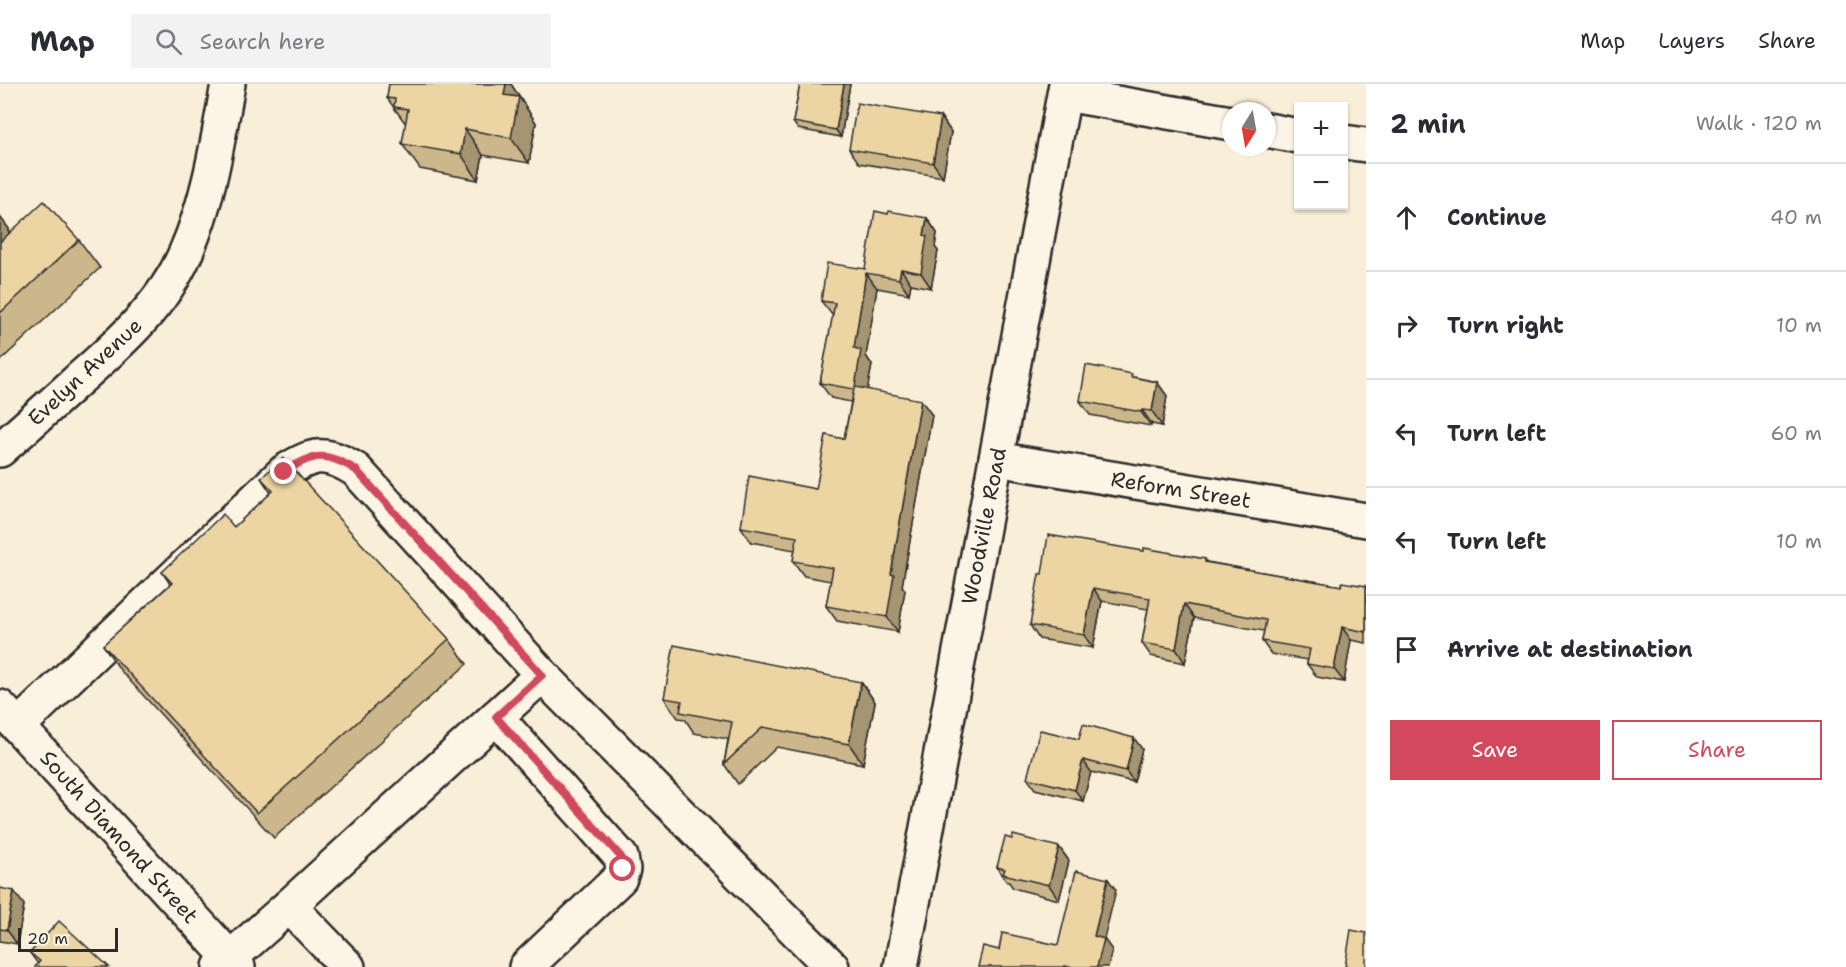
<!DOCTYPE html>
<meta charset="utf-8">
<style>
:root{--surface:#fff;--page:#f2f2f3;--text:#2b2b33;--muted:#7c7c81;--line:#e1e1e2;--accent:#d1495b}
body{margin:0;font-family:"Shantell Sans",sans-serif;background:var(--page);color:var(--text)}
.controls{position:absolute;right:18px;top:18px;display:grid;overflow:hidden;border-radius:0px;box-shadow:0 2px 4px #0004}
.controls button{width:54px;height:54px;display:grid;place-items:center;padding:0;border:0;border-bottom:2px solid var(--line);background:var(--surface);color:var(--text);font:30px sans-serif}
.compass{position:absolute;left:1222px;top:18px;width:54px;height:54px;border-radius:50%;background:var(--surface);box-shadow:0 2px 4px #0004;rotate:191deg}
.scale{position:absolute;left:18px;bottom:15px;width:100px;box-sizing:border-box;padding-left:6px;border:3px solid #2b2b2b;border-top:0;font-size:16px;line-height:21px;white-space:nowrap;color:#2b2b2b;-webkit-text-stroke:4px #fcf5e5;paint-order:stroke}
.stop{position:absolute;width:18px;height:18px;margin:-14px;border:4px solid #d1495b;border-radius:50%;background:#fff}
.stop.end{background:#d1495b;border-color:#fff;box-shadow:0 2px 6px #0008}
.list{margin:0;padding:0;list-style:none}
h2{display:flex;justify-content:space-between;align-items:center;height:78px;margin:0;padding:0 24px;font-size:26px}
h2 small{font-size:20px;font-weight:400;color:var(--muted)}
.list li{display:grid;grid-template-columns:39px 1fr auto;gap:18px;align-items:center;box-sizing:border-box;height:108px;padding:0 24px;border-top:2px solid var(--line)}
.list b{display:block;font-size:22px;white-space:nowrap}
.list em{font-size:20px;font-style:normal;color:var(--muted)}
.actions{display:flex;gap:12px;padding:18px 24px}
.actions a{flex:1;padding:14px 0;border:2px solid var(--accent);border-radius:0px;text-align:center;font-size:21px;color:var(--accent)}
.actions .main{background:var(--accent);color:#fff}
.icon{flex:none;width:33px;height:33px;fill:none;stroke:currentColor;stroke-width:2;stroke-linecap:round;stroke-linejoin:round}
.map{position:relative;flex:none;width:1366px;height:883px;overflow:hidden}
header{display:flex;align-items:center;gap:36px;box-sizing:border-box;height:84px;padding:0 30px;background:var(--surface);border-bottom:2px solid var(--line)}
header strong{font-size:28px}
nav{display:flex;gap:33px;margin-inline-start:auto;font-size:21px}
.search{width:420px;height:54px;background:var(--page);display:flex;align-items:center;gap:15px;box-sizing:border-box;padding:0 21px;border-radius:0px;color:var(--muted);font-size:22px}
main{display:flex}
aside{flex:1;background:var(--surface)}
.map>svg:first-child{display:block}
</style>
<header>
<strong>Map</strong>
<div class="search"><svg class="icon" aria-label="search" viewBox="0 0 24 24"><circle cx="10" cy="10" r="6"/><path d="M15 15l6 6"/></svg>Search here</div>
<nav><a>Map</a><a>Layers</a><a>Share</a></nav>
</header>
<main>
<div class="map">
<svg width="1366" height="883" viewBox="0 0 1366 883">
<rect width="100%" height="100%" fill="#f9efd8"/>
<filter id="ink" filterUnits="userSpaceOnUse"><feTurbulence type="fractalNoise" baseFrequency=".0167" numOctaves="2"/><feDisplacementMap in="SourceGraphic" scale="12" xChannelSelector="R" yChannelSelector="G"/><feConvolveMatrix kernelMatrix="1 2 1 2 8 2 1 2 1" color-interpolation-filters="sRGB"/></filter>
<g filter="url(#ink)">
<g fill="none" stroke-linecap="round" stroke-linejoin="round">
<!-- minor casing -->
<g stroke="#2b2b2b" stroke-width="38">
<g id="minor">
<polyline points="1065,10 1231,39"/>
<polyline points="1267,46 1298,52"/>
<polyline points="1344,58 1366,61"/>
<path d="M0,366c26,-23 52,-46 78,-70 42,-37 86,-76 108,-128 23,-52 32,-112 42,-168"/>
<polyline points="996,375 1366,436"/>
<polyline points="542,591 832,883"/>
<polyline points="0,623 238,883"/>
<polyline points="496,633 621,773 623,785 620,794 526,883"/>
<path d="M18,642l266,-254c29,-19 42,-21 72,-2l186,205 -253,231 -69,61"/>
<polyline points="289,822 348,883"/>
<polyline points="901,883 1066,0"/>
</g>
</g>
<!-- minor -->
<use href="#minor" stroke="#fcf5e5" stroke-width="33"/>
</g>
<!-- wall -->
<g fill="#ccb78c" stroke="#2b2b2b" stroke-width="1.5">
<polygon points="389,0 511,0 536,39 529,79 483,71 478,96 420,85 402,60 406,40 387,14"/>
<polygon points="800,0 850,0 841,53 798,45 793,38"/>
<polygon points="941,33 951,48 943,93 859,79 849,65"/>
<polygon points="888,130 927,134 937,149 935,163 938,167 931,204 911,200 909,210 877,204 866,272 872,281 867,305 932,331 902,502 905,506 898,548 837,537 826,522 831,497 804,492 793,477 795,466 751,458 741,443 816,405 844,355 851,318 831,314 820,299 833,232 821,217 865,185"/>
<polygon points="0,133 9,145 9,150 79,156 100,184 0,277"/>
<polygon points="1134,293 1157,298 1167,312 1162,342 1152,340 1151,342 1090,331 1080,317"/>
<polygon points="261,394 449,555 467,580 274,754 121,587 103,561 170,500 162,488 234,443 271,409"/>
<polygon points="1144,467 1205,475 1207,478 1341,502 1366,502 1366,559 1351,556 1344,598 1317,593 1307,580 1308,576 1271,570 1262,557 1264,547 1194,534 1185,579 1151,572 1142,559 1148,525 1102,517 1093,564 1039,555 1030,541 1042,490"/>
<polygon points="861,598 875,618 863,680 777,663 738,700 724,680 728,655 694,649 685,635 678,634 664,614"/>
<polygon points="1079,655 1142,665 1134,698 1091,688 1083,717 1035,705 1027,694"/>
<polygon points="1059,763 1069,777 1059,816 1013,804 1009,798 1007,798 997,783"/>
<polygon points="0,804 24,821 17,860 0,857"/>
<polygon points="30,869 109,883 38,880"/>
</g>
<!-- shaded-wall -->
<g fill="#a69572" stroke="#2b2b2b" stroke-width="1.5">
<polygon points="506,0 511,0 536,39 529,79 511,54 504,11"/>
<polygon points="844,0 850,0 841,53 836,46"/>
<polygon points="941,33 951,48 943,93 933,79"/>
<polygon points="465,45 483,71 478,96 461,70"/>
<polygon points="0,133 9,145 6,200 0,191"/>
<polygon points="927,134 937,149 935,163 938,167 931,204 921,189 924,151"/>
<polygon points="901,185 911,200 909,210 899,195"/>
<polygon points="866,189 877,204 866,272 872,281 865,318 855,303 854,264"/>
<polygon points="1157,298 1167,312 1162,342 1152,327"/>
<polygon points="921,316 932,331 902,502 905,506 898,548 887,533 891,490"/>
<polygon points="1142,326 1152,340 1151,342 1141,328"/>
<polygon points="1093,504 1102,517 1093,564 1084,551"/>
<polygon points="1184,520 1194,534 1185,579 1176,565"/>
<polygon points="1342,543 1351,556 1344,598 1334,585"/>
<polygon points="861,598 875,618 863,680 849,660"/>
<polygon points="1134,654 1142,665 1134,698 1126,687"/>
<polygon points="1083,676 1091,688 1083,717 1075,706"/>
<polygon points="1059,763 1069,777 1059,816 1049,801"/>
<polygon points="1108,795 1116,806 1104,855 1112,866 1108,883 1097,883 1094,852"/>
<polygon points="14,807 24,821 17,860 7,846"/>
</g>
<!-- building -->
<g fill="#edd5a3" stroke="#2b2b2b" stroke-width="1.5">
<polygon points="389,0 506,0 504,11 519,13 511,54 465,45 461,70 402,60 408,25 394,23 395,15 387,14"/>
<polygon points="800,0 844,0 836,46 793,38"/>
<polygon points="857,19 941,33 933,79 849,65"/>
<polygon points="44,117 79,156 0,229 0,158"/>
<polygon points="875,127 888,130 889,127 927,134 924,151 927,152 921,189 901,185 899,195 866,189 854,264 861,266 855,303 921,316 891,490 894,491 887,533 826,522 833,484 793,477 797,453 741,443 749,392 816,405 826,351 844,355 854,305 820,299 835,219 821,217 827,179 865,185"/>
<polygon points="1086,281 1132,290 1131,293 1157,298 1152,327 1142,326 1141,328 1080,317"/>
<polygon points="283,374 449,555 257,729 103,561 172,499 162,488 223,430 234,443 273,407 261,394"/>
<polygon points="1048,451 1144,467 1144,464 1205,475 1205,478 1341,502 1342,498 1366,502 1366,548 1342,543 1334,585 1307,580 1310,565 1262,557 1266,536 1184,520 1176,565 1142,559 1150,514 1093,504 1084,551 1030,541 1039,490 1042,490"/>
<polygon points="674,561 861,598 849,660 763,643 724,680 732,638 680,628 682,617 664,614"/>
<polygon points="1083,640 1134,654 1126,687 1083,676 1075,706 1027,694 1040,646 1079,655"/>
<polygon points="1013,751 1059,763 1049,801 1003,790 1005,785 997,783 1005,753 1012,755"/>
<polygon points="1076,787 1108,795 1094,852 1104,855 1097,883 1070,883 1065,882 1065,883 978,883 983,862 999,866 1002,849 1058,861"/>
<polygon points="0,804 14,807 7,846 0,845"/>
<polygon points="59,837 109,883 35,883 40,877 30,869"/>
<polygon points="1351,846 1366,849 1366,883 1345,883"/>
</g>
</g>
<g fill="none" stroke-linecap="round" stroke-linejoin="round" filter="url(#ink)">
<!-- route -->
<path stroke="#d1495b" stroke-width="8" d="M284,388c29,-19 42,-21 72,-2l186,205 -46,42 125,140 2,12"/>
</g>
<g text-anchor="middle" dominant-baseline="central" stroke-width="5" stroke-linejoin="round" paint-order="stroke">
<!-- street labels -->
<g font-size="21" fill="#2b2b2b" stroke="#fcf5e5">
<text transform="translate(85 288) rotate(-43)">Evelyn Avenue</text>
<text transform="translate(1181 406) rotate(9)">Reform Street</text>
<text transform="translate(984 442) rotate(-79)">Woodville Road</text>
<text transform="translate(119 753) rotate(48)">South Diamond Street</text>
</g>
</g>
</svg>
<div class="controls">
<button>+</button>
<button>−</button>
</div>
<svg class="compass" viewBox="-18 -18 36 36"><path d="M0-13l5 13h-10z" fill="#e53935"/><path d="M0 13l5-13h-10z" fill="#7c7c81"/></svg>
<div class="scale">20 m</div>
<div class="stop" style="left:623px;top:785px"></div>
<div class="stop end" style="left:284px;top:388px"></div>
</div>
<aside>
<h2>2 min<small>Walk · 120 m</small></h2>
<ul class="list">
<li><svg class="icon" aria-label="ahead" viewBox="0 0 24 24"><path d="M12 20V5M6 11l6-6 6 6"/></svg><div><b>Continue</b></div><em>40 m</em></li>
<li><svg class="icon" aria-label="right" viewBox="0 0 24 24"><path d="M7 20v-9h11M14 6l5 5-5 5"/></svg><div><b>Turn right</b></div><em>10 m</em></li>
<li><svg class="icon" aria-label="left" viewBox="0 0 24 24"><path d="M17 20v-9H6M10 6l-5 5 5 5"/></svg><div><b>Turn left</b></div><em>60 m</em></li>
<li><svg class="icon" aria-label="left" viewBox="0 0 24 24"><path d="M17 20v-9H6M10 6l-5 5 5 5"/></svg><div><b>Turn left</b></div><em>10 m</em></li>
<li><svg class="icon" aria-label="arrive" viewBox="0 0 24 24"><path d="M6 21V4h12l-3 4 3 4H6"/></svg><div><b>Arrive at destination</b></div></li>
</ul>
<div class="actions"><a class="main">Save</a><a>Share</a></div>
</aside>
</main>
